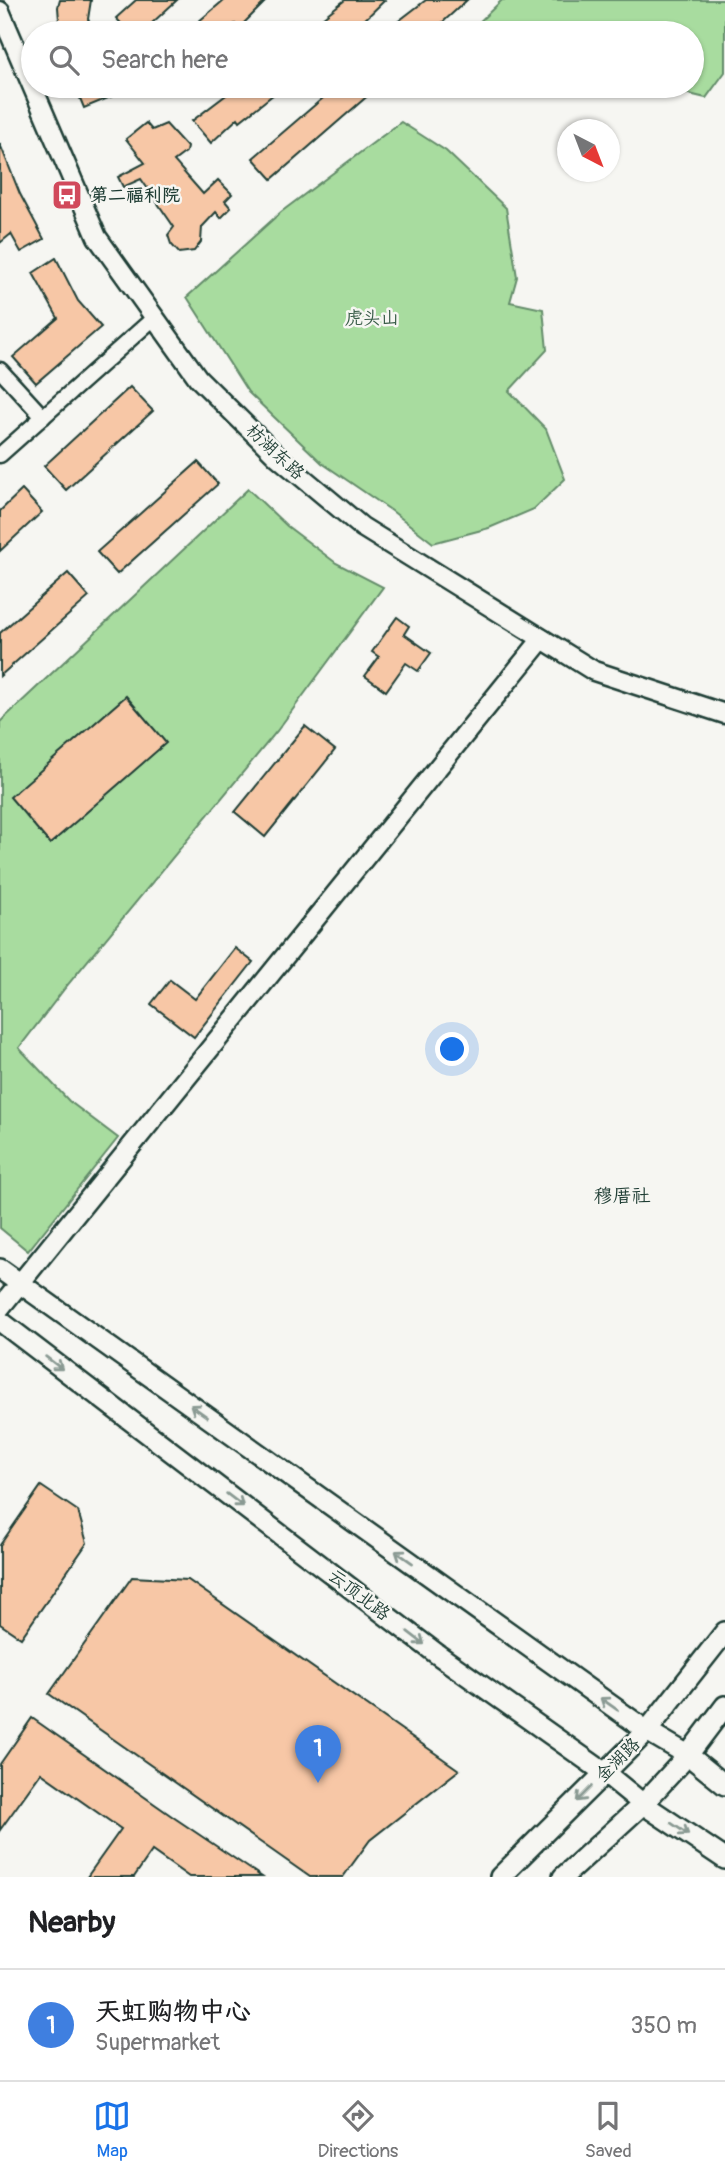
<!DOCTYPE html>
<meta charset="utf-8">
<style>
:root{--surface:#fff;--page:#f2f2f2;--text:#202124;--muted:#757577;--line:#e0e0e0;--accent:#1a73e8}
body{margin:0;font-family:Pangolin,"LXGW WenKai TC",sans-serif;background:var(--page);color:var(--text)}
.compass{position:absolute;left:557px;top:119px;width:63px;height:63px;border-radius:50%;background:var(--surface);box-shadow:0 2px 5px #0004;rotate:138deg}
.you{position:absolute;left:453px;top:1050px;width:24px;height:24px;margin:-18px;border:5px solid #fff;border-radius:50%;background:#1a73e8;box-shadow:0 0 0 10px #1a73e833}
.badge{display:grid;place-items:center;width:46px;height:46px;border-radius:50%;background:var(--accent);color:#fff;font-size:23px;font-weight:700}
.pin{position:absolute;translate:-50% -58px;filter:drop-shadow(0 2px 4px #0008)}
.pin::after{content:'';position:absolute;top:37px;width:24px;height:21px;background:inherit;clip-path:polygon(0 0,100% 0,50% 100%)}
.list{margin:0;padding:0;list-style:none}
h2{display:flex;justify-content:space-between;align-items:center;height:91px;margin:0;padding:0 28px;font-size:30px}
h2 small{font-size:23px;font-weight:400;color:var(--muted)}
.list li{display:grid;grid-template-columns:46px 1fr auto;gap:21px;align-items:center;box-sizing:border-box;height:112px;padding:0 28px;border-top:2px solid var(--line)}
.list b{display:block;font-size:26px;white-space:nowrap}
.list p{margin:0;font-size:23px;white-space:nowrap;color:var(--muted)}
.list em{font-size:23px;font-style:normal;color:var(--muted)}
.icon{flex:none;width:38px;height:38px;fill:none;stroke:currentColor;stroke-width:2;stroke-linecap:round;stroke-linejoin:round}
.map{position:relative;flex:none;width:725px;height:1877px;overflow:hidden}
.search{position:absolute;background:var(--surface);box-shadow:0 2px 5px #0004;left:21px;right:21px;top:21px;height:77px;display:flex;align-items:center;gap:18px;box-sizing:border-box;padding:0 24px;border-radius:38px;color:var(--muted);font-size:26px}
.sheet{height:203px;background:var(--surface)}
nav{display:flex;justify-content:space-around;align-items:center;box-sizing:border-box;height:98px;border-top:2px solid var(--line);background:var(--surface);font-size:19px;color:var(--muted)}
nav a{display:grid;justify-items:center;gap:4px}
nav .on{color:var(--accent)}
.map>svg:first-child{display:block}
</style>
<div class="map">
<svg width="725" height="1877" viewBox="0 0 725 1877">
<rect width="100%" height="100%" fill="#f6f6f2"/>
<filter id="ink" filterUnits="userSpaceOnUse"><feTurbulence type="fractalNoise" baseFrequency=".0143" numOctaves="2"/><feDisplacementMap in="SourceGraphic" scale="14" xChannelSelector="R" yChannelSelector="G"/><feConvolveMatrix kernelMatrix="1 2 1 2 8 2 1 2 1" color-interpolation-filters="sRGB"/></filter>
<g filter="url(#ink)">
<!-- green -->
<g fill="#a8dc9f" stroke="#648c6a" stroke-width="2">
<polygon points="502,0 725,0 725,72 706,98 656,86 692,86 692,33 468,33"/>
<polygon points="552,86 615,86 566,92"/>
<polygon points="401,122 446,151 506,208 517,277 510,302 543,309 547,350 509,391 546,429 565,479 534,509 489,528 433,543 392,511 322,463 248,392 187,297 281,212"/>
<polygon points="248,489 287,526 336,563 383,587 277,731 65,988 19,1048 69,1101 118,1138 28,1251 0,1228 0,722"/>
</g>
<!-- building -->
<g fill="#f7c7a6" stroke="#1f3d34" stroke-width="2">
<polygon points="60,0 91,0 88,19 94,33 60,33 58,7"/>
<polygon points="136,0 177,0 151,24 153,26 145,33 130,33 116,18"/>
<polygon points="224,0 267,0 239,28 235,24 222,33 185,33"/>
<polygon points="345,0 385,0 356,28 355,26 347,33 303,33"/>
<polygon points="426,0 467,0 431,33 383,33"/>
<polygon points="75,86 137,86 84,108"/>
<polygon points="238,86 284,86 240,121 238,118 211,143 192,121"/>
<polygon points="337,86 379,86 272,179 253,158"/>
<polygon points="146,123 152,130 166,124 187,147 186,152 174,161 203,194 218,180 232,194 225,201 231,208 221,218 216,212 202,227 201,242 194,251 179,253 171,244 168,235 174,227 141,179 123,187 118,177 145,163 126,139"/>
<polygon points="0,144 20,194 44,239 21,252 11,234 0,243"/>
<polygon points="56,258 78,301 101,327 36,383 13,357 58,318 33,273"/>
<polygon points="130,387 153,411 66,490 44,466"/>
<polygon points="198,462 218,484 117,574 97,552"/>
<polygon points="22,490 42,512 0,551 0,511"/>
<polygon points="68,573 89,597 0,676 0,633"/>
<polygon points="397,617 409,626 404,634 431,653 418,671 406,663 386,691 365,676 379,657 372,652"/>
<polygon points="126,696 166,743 50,844 10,797"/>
<polygon points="305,726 335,750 265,837 235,812"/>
<polygon points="235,948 253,962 194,1037 151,1004 170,980 195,999"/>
<polygon points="41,1486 78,1511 87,1543 21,1638 0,1624 0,1545"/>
<polygon points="132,1577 188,1580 459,1770 370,1840 343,1877 310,1877 49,1694"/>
<polygon points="32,1718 176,1819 262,1877 189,1877 152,1851 134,1877 87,1877 121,1829 41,1773 0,1830 0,1764"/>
</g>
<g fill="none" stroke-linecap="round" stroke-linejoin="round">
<!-- minor casing -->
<g stroke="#1f3d34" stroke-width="19">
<g id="minor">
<polyline points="0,370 43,417"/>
<polyline points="0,455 155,317"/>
</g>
</g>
<!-- tertiary casing -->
<g stroke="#1f3d34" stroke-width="23">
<g id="tertiary">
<polyline points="0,11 97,237 198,378 278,457 362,527 594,671 725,714"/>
<polyline points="0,1308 542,639"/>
</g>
</g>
<!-- secondary casing -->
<g stroke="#1f3d34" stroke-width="24">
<g id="secondary">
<polyline points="0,1269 647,1731 688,1755 725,1785"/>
<polyline points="0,1321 437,1654 605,1773 643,1804 725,1859"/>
<polyline points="500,1877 647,1731 725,1632"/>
<polyline points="563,1877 643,1804 688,1755 725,1706"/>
</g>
</g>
<!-- minor -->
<use href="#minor" stroke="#f6f6f2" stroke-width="14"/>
<!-- tertiary -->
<use href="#tertiary" stroke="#f6f6f2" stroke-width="18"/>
<!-- secondary -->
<use href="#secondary" stroke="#f6f6f2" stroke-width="19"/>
</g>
<!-- one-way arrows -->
<defs><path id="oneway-shaft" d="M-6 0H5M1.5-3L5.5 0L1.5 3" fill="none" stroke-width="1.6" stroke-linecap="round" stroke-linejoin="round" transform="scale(1.75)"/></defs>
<g stroke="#8a9a93">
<use href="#oneway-shaft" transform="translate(54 1363) rotate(37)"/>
<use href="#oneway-shaft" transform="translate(199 1411) rotate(-145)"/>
<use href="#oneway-shaft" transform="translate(235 1500) rotate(37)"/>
<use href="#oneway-shaft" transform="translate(404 1557) rotate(-145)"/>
<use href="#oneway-shaft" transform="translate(416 1638) rotate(37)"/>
<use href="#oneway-shaft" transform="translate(609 1704) rotate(-145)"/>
<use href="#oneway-shaft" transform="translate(584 1794) rotate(135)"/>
<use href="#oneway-shaft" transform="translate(680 1829) rotate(34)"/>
</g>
</g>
<!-- icons -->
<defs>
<g id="bus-square" transform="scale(1.575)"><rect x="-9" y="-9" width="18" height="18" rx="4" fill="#d1495b" stroke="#f6f6f2"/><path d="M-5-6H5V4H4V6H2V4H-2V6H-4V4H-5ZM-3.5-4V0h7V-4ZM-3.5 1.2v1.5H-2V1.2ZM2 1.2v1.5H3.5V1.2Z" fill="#fff"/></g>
</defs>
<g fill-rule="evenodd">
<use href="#bus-square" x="67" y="195"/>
</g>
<g text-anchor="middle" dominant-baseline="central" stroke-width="5" stroke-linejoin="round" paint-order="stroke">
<!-- poi labels -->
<g font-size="18" font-weight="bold" fill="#1f3d34" stroke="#f6f6f2" text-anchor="start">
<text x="90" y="195">第二福利院</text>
</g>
<!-- park labels -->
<g font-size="18" fill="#3a5d49" stroke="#f6f6f2">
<text x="372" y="318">虎头山</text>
</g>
<!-- street labels -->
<g font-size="18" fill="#1f3d34" stroke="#f6f6f2">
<text transform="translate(275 452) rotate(43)">枋湖东路</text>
<text transform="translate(359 1595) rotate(37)">云顶北路</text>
<text transform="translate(618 1760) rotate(-45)">金湖路</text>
</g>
<!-- neighbourhood labels -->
<g font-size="19" fill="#1f3d34" stroke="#f6f6f2">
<text x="622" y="1196">穆厝社</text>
</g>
</g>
</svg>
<svg class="compass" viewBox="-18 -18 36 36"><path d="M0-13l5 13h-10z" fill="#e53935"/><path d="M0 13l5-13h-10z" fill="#757577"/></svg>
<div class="you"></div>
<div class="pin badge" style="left:318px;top:1783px;background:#3f7fe0">1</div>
<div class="search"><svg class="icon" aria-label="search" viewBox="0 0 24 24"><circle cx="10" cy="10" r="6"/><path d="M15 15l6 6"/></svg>Search here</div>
</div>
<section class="sheet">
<h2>Nearby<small></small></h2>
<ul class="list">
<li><span class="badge" style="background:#3f7fe0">1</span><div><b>天虹购物中心</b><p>Supermarket</p></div><em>350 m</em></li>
</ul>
</section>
<nav>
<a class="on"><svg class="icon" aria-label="map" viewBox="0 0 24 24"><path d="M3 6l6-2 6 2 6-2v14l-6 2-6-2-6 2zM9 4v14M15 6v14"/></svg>Map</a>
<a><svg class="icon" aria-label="directions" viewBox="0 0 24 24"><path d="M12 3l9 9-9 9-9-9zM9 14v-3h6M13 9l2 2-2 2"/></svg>Directions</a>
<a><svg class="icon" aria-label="saved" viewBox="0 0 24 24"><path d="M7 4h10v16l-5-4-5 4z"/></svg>Saved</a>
</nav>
